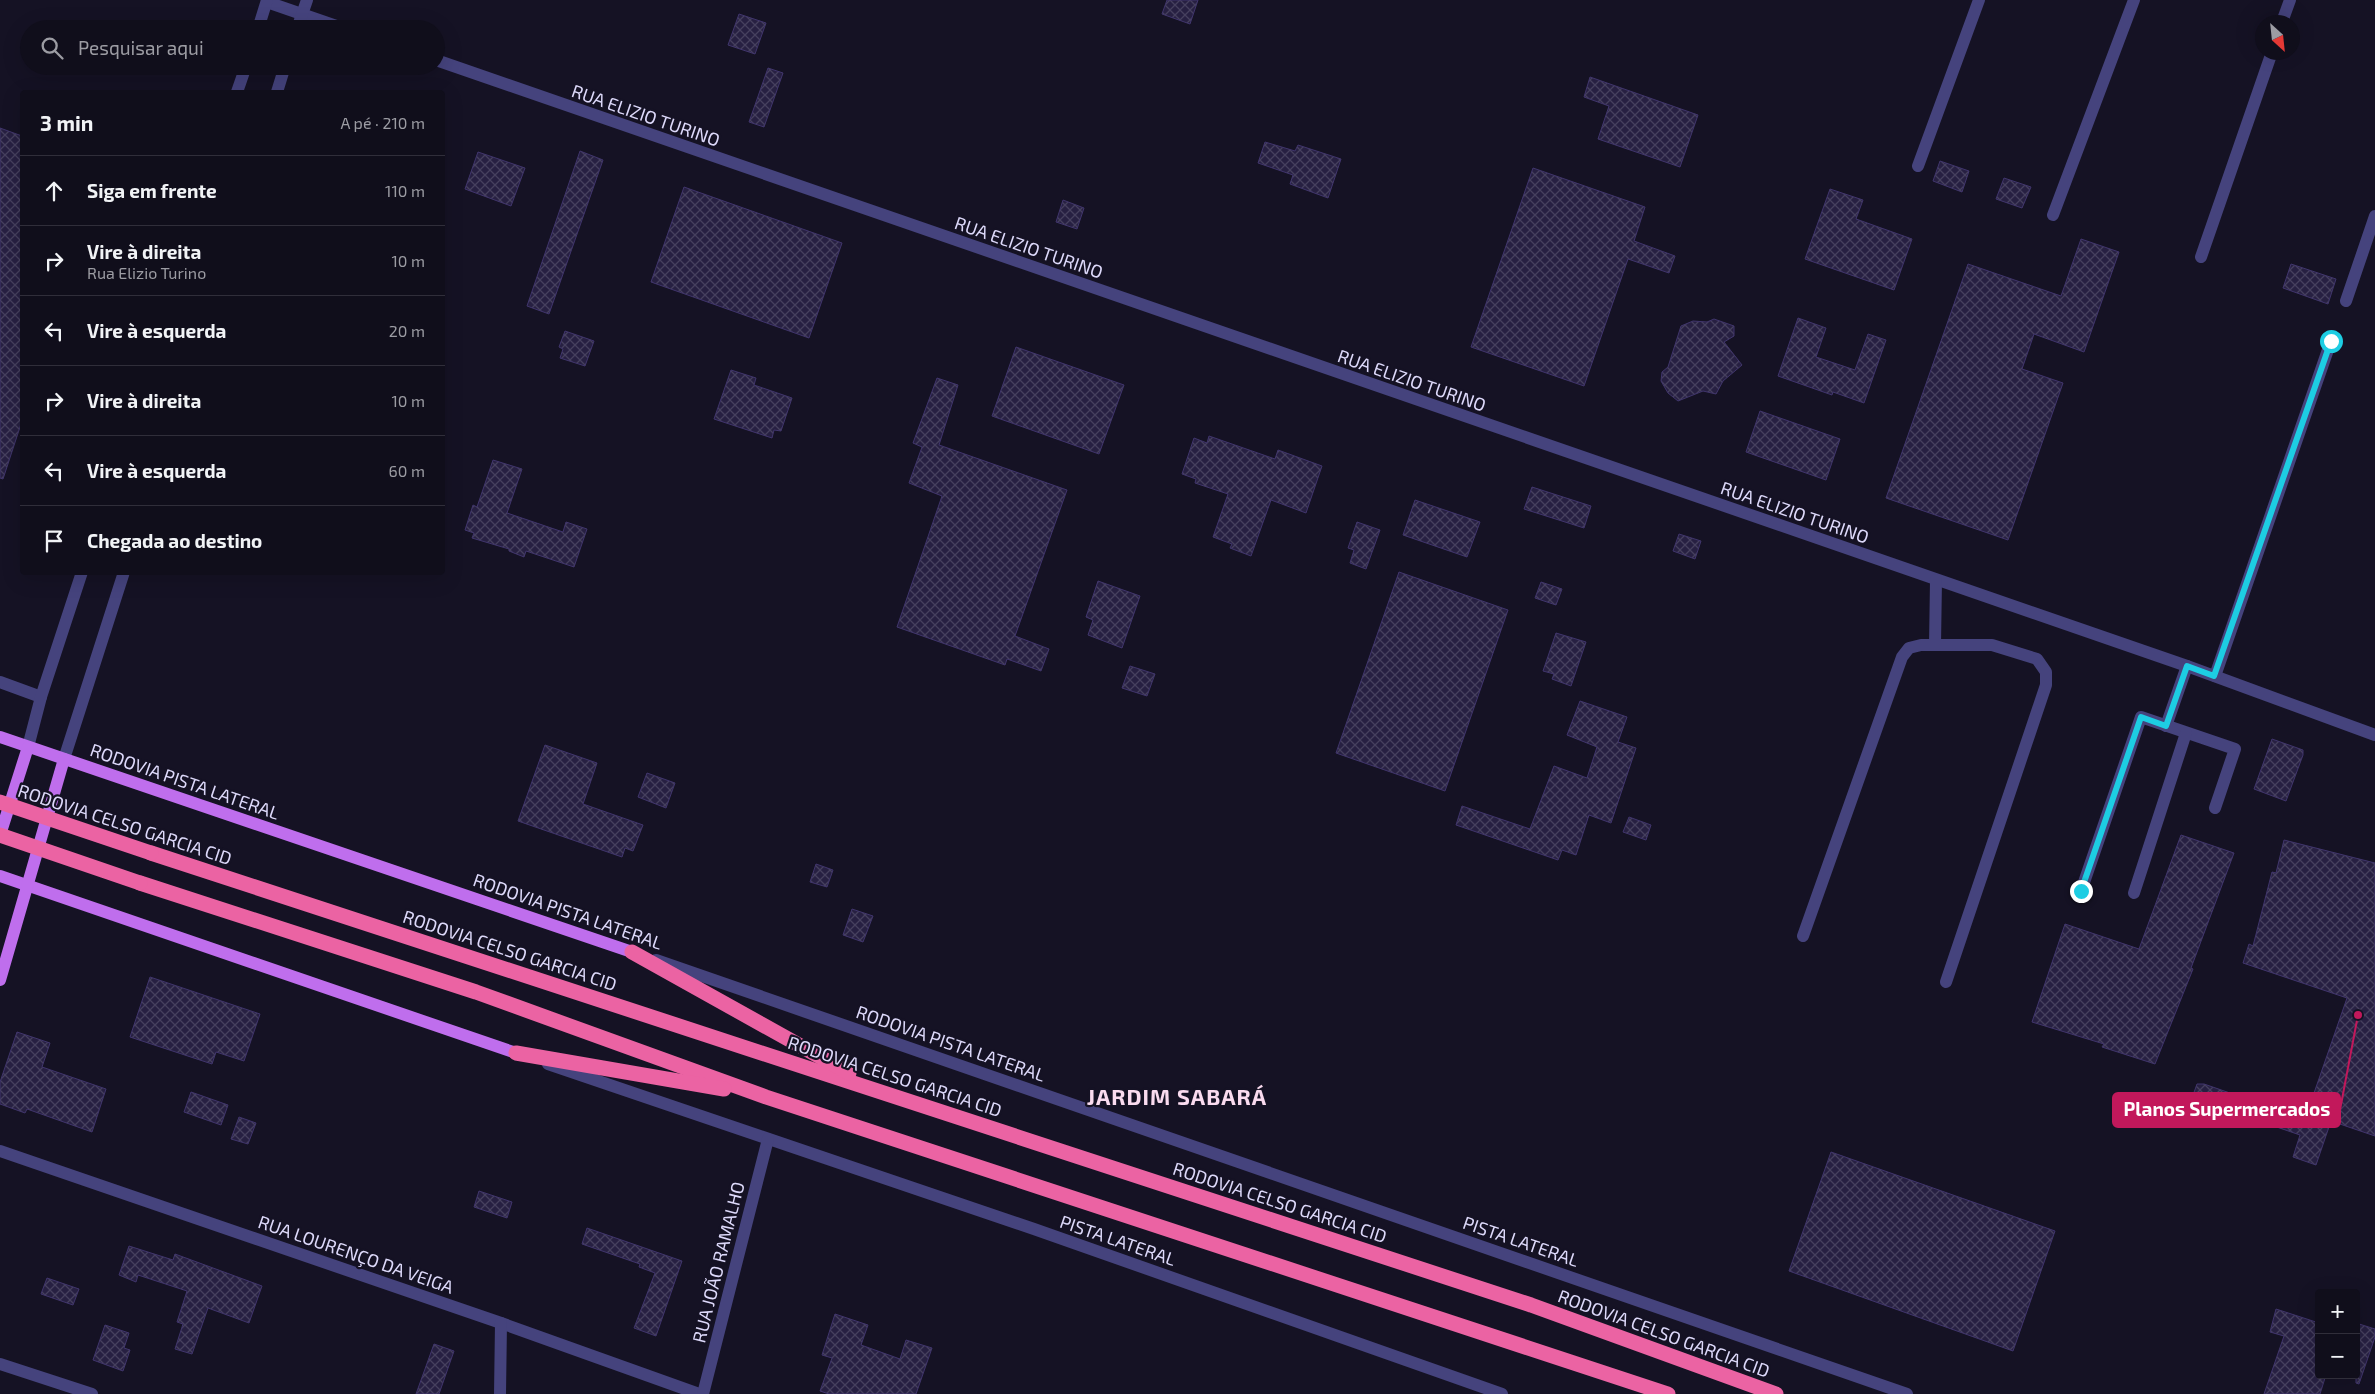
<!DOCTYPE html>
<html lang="pt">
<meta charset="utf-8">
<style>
:root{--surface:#100e1b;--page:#191724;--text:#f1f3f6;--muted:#9c9ca3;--line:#302e3a}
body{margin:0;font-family:"Exo 2",sans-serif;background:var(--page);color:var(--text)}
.controls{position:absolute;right:15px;bottom:15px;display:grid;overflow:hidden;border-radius:5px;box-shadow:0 5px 20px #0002}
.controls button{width:45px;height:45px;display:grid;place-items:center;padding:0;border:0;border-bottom:1px solid var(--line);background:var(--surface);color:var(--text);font:25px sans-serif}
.compass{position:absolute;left:2255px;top:15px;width:45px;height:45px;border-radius:50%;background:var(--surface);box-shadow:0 5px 20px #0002;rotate:153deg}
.stop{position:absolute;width:15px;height:15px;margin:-11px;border:4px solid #1dcde3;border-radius:50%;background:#fff}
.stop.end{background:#1dcde3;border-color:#fff;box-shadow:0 1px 5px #0008}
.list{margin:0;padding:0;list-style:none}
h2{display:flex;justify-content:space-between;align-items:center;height:65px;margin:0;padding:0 20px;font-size:21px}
h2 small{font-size:16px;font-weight:400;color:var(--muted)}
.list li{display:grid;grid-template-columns:32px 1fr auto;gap:15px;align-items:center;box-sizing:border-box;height:70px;padding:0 20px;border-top:1px solid var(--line)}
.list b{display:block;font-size:19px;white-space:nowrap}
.list p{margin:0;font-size:16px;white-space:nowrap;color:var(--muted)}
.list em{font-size:16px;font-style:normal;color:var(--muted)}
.icon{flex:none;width:28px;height:28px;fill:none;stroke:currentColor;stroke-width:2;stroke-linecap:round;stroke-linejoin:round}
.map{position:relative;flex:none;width:2375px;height:1394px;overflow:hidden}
.search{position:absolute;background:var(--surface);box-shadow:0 5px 20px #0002;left:20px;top:20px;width:425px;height:55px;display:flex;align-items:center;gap:12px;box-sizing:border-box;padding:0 18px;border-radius:28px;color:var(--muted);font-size:19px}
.panel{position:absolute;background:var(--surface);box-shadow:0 5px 20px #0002;left:20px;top:90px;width:425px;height:485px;border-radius:5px}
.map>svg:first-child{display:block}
</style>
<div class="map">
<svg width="2375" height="1394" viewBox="0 0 2375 1394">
<defs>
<pattern id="building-cross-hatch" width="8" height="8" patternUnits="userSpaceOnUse" patternTransform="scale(1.25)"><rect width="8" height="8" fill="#272042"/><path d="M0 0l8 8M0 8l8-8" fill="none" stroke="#46405e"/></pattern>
</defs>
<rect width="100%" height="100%" fill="#151224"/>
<!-- building -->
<g fill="url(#building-cross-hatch)" stroke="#40356c">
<polygon points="1167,0 1198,0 1190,24 1162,14"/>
<polygon points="739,14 766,23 755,54 728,45"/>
<polygon points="768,68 783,73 764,127 749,122"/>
<polygon points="1590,77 1698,115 1680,167 1598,139 1609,106 1584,97"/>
<polygon points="0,128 22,136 22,421 3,479 0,478"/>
<polygon points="1265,142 1295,151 1298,145 1341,159 1328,198 1290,184 1293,175 1258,163"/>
<polygon points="580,151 603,160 549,314 527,306"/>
<polygon points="478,152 525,168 511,206 465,189"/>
<polygon points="1940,161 1969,171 1962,192 1933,181"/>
<polygon points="1533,168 1645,207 1634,241 1675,256 1669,273 1628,259 1584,386 1471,347"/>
<polygon points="2004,178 2031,187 2022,208 1996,199"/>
<polygon points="684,187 842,243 809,338 651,282"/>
<polygon points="1830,189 1863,200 1856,219 1912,239 1894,290 1805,259"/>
<polygon points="1063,200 1084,208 1077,229 1056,222"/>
<polygon points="2081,239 2119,252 2084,352 2034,334 2022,369 2063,383 2008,540 1886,498 1968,264 2061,296"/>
<polygon points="2291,264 2336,279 2328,304 2283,288"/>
<polygon points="1798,318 1826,328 1816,357 1855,370 1868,334 1886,340 1864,403 1833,392 1832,395 1778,376"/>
<polygon points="1714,319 1734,326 1734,336 1724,342 1742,365 1723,381 1716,394 1703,391 1678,401 1668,393 1661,381 1662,372 1668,367 1681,326 1693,321 1707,322"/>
<polygon points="565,331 594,341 585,366 560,358 563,349 559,347"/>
<polygon points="1016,347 1124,385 1099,454 992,416"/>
<polygon points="731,370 756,378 754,385 792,398 781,431 774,430 772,438 714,419"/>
<polygon points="937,378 958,385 939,445 1067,490 1015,636 1049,649 1041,671 1007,659 1005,665 897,627 942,496 909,483 922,447 913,443"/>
<polygon points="1760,411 1840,439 1826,480 1746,452"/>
<polygon points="1209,436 1275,459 1278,450 1322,466 1306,513 1271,500 1251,556 1230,548 1232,544 1213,537 1228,494 1195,483 1196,479 1182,474 1194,438 1207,443"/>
<polygon points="493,460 522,469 507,513 563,532 566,522 587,529 574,567 526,551 524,557 509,551 509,549 472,538 474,533 465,530 473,505 477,507"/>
<polygon points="1532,487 1591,506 1584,528 1524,509"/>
<polygon points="1415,500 1480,522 1467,557 1403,535"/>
<polygon points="1357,522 1380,530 1366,569 1350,563 1354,550 1348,548"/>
<polygon points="1679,534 1701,541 1695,559 1673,551"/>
<polygon points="1399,572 1508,610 1445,791 1336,753"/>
<polygon points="1098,581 1140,596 1122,648 1088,635 1093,620 1086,617"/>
<polygon points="1541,582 1562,589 1556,605 1535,598"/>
<polygon points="1556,633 1586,642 1571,686 1552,679 1554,674 1543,671"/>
<polygon points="1130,666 1155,674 1147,696 1122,688"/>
<polygon points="1580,701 1627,717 1618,742 1636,748 1611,823 1589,815 1576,855 1562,850 1558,860 1456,825 1462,806 1530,829 1554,766 1587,778 1597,747 1567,735"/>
<polygon points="2272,739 2303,750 2303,755 2286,801 2254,789"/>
<polygon points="545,745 597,763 583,804 643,825 633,851 625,848 622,857 518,821"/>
<polygon points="647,773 675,783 666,808 638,797"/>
<polygon points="1629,817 1651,825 1646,840 1623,832"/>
<polygon points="2181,835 2234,853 2191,968 2193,969 2155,1064 2102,1047 2104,1044 2032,1022 2065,924 2139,949"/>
<polygon points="2284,840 2375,863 2375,1136 2331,1121 2316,1165 2293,1157 2300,1135 2192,1098 2197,1084 2204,1084 2305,1119 2347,998 2243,963 2249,944 2253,946 2272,872 2276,873"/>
<polygon points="816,864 833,870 827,887 810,882"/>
<polygon points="852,909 873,916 863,942 843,935"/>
<polygon points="150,977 260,1014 244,1061 216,1052 212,1064 130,1037"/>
<polygon points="17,1032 50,1043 42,1067 106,1089 92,1132 27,1109 25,1113 0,1104 0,1082"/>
<polygon points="191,1092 228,1105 221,1125 184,1112"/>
<polygon points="239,1117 256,1123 248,1144 231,1139"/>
<polygon points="1831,1152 2055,1231 2013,1351 1789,1271"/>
<polygon points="479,1191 512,1202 507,1218 474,1207"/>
<polygon points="587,1228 682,1261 656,1336 634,1328 655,1273 639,1267 640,1264 582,1244"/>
<polygon points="129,1246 173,1260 175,1254 262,1286 249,1323 208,1308 192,1354 175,1349 183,1324 177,1322 187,1291 138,1275 136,1282 119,1275"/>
<polygon points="47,1278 79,1289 73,1305 41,1294"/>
<polygon points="2276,1309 2319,1323 2319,1376 2325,1378 2320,1394 2264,1394 2284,1336 2270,1332"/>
<polygon points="835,1314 868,1325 861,1345 900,1359 906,1340 932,1348 916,1394 829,1394 820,1391 832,1358 822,1355"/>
<polygon points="2356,1323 2375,1329 2375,1337 2359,1384 2356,1383"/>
<polygon points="105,1325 129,1333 124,1348 130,1350 123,1371 93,1360"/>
<polygon points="434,1344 454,1351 439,1394 416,1394"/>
</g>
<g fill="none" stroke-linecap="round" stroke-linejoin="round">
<!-- minor -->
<g stroke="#45437d" stroke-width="12">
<polyline points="267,2 345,29"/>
<polyline points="2282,22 2290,0"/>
<polyline points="258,29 267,0"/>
<polyline points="297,29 307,0"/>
<polyline points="436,60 2187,666 2375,735"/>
<polyline points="237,92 246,66"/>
<polyline points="277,92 285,66"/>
<polyline points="1918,166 1979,0"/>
<polyline points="2053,215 2134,0"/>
<polyline points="2201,257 2272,52"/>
<polyline points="2346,301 2375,216"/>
<polyline points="1935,645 1936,580"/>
<polyline points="2215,676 2331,341"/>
<polyline points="0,682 41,697"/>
<polyline points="2166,726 2187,666"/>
<polyline points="28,747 41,697 82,572"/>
<polyline points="64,759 124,572"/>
<polyline points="2081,891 2141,717 2235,749 2215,808"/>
<polyline points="2134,893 2186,733"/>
<polyline points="1803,936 1902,657 1909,648 1921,645 1992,645 2037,659 2046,672 2046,685 1946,982"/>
<polyline points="656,960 1907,1394"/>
<polyline points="548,1064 1034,1229 1502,1394"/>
<polyline points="0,1151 501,1323 699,1394"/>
<polyline points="0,1364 92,1394"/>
<polyline points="500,1394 501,1323"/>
<polyline points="703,1394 768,1139"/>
</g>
<!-- major -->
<g stroke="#bf6eed" stroke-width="12">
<polyline points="0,737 632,952"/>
<polyline points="0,835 28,747"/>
<polyline points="0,876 516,1053"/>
<polyline points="0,980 64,759"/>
</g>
<!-- highway -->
<g stroke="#eb63a3" stroke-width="15">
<polyline points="151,853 1531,1305 1776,1394"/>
<polyline points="140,883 476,992 766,1097 1668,1394"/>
<polyline points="632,952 849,1073"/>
<polyline points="516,1053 724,1089"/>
</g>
<!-- highway-bridge -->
<g stroke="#eb63a3" stroke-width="15">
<polyline points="0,802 151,853"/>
<polyline points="0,835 140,883"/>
</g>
</g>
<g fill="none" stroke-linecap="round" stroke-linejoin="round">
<!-- route -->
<polyline stroke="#1dcde3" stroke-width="6" points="2081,891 2141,717 2166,726 2187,666 2214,676 2331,341"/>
</g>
<g text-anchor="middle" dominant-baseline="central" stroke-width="4.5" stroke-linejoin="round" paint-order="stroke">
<!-- street labels -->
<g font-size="18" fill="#ddd9fa" stroke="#151224">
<text transform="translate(646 115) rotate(19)">RUA ELIZIO TURINO</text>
<text transform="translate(1029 247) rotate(19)">RUA ELIZIO TURINO</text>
<text transform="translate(1412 380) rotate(19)">RUA ELIZIO TURINO</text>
<text transform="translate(1795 512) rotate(19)">RUA ELIZIO TURINO</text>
<text transform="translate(185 781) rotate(19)">RODOVIA PISTA LATERAL</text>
<text transform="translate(125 824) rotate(18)">RODOVIA CELSO GARCIA CID</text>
<text transform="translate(568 911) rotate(19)">RODOVIA PISTA LATERAL</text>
<text transform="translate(510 950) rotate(18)">RODOVIA CELSO GARCIA CID</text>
<text transform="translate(951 1043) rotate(19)">RODOVIA PISTA LATERAL</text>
<text transform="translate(895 1076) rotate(18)">RODOVIA CELSO GARCIA CID</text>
<text transform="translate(1280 1202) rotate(18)">RODOVIA CELSO GARCIA CID</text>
<text transform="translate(1118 1240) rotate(19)">PISTA LATERAL</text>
<text transform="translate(1521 1241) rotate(19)">PISTA LATERAL</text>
<text transform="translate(356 1254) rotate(19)">RUA LOURENÇO DA VEIGA</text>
<text transform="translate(718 1262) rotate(-76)">RUA JOÃO RAMALHO</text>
<text transform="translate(1664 1333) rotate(20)">RODOVIA CELSO GARCIA CID</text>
</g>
<!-- district labels -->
<g font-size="22" font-weight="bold" letter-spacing="1" fill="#fadbef" stroke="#151224">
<text x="1177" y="1096">JARDIM SABARÁ</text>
</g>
</g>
<!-- callouts -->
<path fill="none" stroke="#c2185b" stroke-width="2" d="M2358 1015L2340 1110"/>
<circle fill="#c2185b" stroke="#151224" stroke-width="2" cx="2358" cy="1015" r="5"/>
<rect fill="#c2185b" stroke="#c2185b" stroke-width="2" x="2113" y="1093" width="227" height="34" rx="5"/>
<g font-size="19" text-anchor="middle" font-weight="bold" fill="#fff">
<text x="2227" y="1116">Planos Supermercados</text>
</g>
</svg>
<div class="controls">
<button>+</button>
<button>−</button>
</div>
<svg class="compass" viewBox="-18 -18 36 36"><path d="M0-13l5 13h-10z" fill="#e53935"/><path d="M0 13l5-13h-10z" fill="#9c9ca3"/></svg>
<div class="stop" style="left:2331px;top:341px"></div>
<div class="stop end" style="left:2081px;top:891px"></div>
<div class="search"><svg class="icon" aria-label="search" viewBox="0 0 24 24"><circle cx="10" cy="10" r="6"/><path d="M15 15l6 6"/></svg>Pesquisar aqui</div>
<section class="panel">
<h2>3 min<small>A pé · 210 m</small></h2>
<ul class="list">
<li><svg class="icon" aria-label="ahead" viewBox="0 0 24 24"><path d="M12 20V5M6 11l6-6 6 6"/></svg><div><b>Siga em frente</b></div><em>110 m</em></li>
<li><svg class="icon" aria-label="right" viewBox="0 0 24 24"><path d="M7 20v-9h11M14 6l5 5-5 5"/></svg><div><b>Vire à direita</b><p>Rua Elizio Turino</p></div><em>10 m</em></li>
<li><svg class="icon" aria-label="left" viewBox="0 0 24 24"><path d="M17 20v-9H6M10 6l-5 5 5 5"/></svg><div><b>Vire à esquerda</b></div><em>20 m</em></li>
<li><svg class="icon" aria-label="right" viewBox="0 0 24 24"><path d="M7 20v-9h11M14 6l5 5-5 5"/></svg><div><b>Vire à direita</b></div><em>10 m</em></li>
<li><svg class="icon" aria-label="left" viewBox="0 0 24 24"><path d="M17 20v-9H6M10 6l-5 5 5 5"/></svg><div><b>Vire à esquerda</b></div><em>60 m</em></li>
<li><svg class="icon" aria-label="arrive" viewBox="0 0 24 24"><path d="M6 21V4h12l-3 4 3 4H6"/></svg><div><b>Chegada ao destino</b></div></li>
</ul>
</section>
</div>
